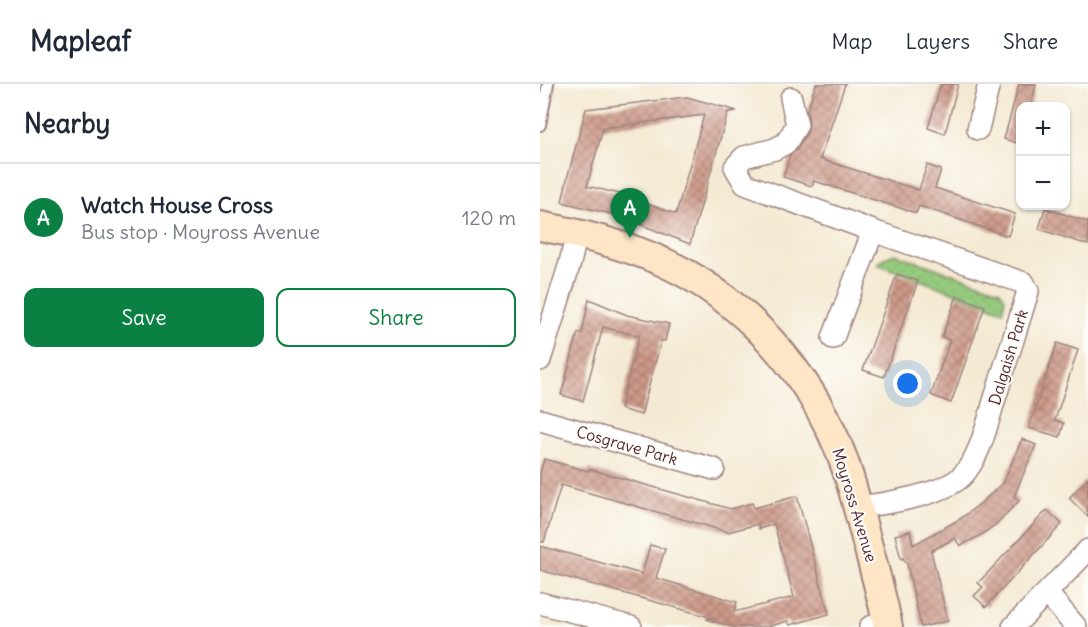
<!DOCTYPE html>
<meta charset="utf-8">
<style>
:root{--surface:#fff;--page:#f6f6f7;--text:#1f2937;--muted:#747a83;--line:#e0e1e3;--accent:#0b8043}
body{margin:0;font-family:Delius,sans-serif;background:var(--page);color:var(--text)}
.controls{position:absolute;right:18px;top:18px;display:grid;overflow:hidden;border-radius:12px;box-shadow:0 2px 4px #0004}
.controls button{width:54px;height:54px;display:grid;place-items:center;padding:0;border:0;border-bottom:2px solid var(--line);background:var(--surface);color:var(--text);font:30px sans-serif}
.you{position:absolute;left:368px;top:300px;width:21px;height:21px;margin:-15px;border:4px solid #fff;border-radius:50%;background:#1a73e8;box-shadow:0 0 0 9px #1a73e833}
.badge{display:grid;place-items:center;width:39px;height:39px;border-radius:50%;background:var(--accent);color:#fff;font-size:20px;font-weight:700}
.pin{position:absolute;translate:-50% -50px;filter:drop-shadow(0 2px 3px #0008)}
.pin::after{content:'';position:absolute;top:32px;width:21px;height:18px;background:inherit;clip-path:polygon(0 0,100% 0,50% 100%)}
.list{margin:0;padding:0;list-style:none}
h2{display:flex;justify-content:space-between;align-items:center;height:78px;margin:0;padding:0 24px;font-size:26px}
h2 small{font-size:20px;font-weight:400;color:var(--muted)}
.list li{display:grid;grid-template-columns:39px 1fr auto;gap:18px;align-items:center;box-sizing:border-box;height:108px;padding:0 24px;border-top:2px solid var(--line)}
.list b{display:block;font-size:22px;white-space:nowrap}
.list p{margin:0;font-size:20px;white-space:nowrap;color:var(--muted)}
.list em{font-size:20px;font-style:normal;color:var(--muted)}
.actions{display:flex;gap:12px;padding:18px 24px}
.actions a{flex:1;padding:14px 0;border:2px solid var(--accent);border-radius:12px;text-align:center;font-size:21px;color:var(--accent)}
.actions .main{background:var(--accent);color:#fff}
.map{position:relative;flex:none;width:548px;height:543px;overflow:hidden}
header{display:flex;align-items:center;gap:36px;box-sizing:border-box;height:84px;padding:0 30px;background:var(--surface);border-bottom:2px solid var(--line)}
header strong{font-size:28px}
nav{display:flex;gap:33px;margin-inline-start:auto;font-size:21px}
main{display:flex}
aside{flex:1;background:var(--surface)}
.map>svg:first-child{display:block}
</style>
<header>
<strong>Mapleaf</strong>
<nav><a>Map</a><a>Layers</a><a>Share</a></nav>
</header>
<main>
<aside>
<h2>Nearby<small></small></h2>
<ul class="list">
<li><span class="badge">A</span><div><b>Watch House Cross</b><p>Bus stop · Moyross Avenue</p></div><em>120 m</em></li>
</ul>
<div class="actions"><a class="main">Save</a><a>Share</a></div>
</aside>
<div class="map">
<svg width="548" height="543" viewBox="0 0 548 543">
<defs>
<pattern id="grass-dots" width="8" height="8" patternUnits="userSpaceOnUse" patternTransform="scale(1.5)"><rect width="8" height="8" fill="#95cb7e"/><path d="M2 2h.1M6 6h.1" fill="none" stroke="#82ae6d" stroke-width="1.8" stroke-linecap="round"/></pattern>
<pattern id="building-cross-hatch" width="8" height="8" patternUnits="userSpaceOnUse" patternTransform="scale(1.5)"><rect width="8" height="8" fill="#ce9a8a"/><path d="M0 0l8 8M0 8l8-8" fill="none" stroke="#a97d71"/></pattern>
</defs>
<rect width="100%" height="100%" fill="#fdfcf7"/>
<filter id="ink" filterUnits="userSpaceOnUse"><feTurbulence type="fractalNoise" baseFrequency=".0167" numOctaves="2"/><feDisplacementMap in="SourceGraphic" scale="12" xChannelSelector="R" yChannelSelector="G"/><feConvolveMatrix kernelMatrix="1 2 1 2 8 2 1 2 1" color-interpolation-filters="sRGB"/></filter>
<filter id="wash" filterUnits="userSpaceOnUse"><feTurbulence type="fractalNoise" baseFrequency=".008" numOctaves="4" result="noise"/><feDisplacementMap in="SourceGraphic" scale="24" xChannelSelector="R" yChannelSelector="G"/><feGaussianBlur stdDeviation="1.35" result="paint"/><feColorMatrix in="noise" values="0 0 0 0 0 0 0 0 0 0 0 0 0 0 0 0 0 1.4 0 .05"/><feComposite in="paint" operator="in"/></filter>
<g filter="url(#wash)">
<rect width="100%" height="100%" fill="#f4ead3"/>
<!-- grass -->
<polygon fill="url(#grass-dots)" stroke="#707554" stroke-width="1.5" points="355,170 459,206 465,214 463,227 337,180 345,174"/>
<g id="blocks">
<!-- building -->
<g fill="url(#building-cross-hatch)" fill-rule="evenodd">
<polygon points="276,0 305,0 280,75 379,106 387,81 401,86 395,104 475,130 468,152 379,122 376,129 274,97 272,102 243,93 250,71 257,66 268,47 269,38 267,27"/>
<polygon points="401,0 418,0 405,50 388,44"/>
<polygon points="479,0 496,0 491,22 480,22 480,60 464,55"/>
<path d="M147,13l50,14 -9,1 -38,132 -71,-28 -57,-14 5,-23 19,-70zM164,31l-28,99 -56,-20 -33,-8 16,-58z"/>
<polygon points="505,124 548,138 548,161 499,145"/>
<polygon points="357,190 378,197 344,293 323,286"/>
<polygon points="417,212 445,222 411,319 391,311 410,256 402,253"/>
<polygon points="49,215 87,231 129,240 125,257 121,257 101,331 80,325 99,252 63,243 43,317 21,311 38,249 42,250"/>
<polygon points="517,259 538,266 515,336 524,339 520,353 489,344"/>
<polygon points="482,355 496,361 474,412 479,417 455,441 441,451 420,462 415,454 391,467 408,537 381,543 367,480 363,474 361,475 355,451 370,447 373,461 420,435 441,419 463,399"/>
<polygon points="4,375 48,387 49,385 191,425 212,419 214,424 257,412 289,530 250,541 248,537 227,543 193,543 166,535 173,534 0,486 0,462 102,490 110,461 125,465 116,494 197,518 194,528 254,513 234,440 219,445 218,440 188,448 21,401 4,458 0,458 0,389"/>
<polygon points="548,394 548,433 529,414"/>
<polygon points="507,426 522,440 446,523 434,512 443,503 438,499"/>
</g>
</g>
</g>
<g filter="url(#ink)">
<use href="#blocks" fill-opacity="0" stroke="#9f847f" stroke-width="1.5"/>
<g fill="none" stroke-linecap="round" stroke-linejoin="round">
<!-- lane casing -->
<g stroke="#9f847f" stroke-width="14">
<polyline id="lane" points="0,41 8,0"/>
</g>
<!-- street casing -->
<g stroke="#9f847f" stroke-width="24">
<g id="street">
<polyline points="251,14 257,41 246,59 235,65 204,73 195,83 205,100 333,147"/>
<polyline points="438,45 449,0"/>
<path d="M293,254l40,-107 151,52 4,8c-10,34 -21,67 -31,101 -9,26 -15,63 -35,84 -19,19 -78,28 -104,31"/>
<polyline points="0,276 30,179 37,149"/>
<polyline points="0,336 174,385"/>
<polyline points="507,509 536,543"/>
<polyline points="0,519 91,543"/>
<polyline points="330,543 347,539"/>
<polyline points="473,543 548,466"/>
</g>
</g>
<!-- secondary casing -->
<g stroke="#9f847f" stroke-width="32">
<path id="secondary" d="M0,142c37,7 74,16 109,30 81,32 148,100 184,179 15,32 23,66 32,100 8,30 17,61 23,92"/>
</g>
<!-- lane -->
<use href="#lane" stroke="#fff" stroke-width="10"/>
<!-- street -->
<use href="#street" stroke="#fff" stroke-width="21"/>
<!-- secondary -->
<use href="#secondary" stroke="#fde5c5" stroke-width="28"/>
</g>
</g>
<g text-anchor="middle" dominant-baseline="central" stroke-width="4.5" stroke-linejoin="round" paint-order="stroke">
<!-- street labels -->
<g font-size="16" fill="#4a1f2b" stroke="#fdfcf7">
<text transform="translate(468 273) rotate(-73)">Dalgaish Park</text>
<text transform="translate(87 361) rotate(16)">Cosgrave Park</text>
<text transform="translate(315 421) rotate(73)">Moyross Avenue</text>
</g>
</g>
</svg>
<div class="controls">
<button>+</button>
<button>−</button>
</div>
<div class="you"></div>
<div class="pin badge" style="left:90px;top:154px">A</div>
</div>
</main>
